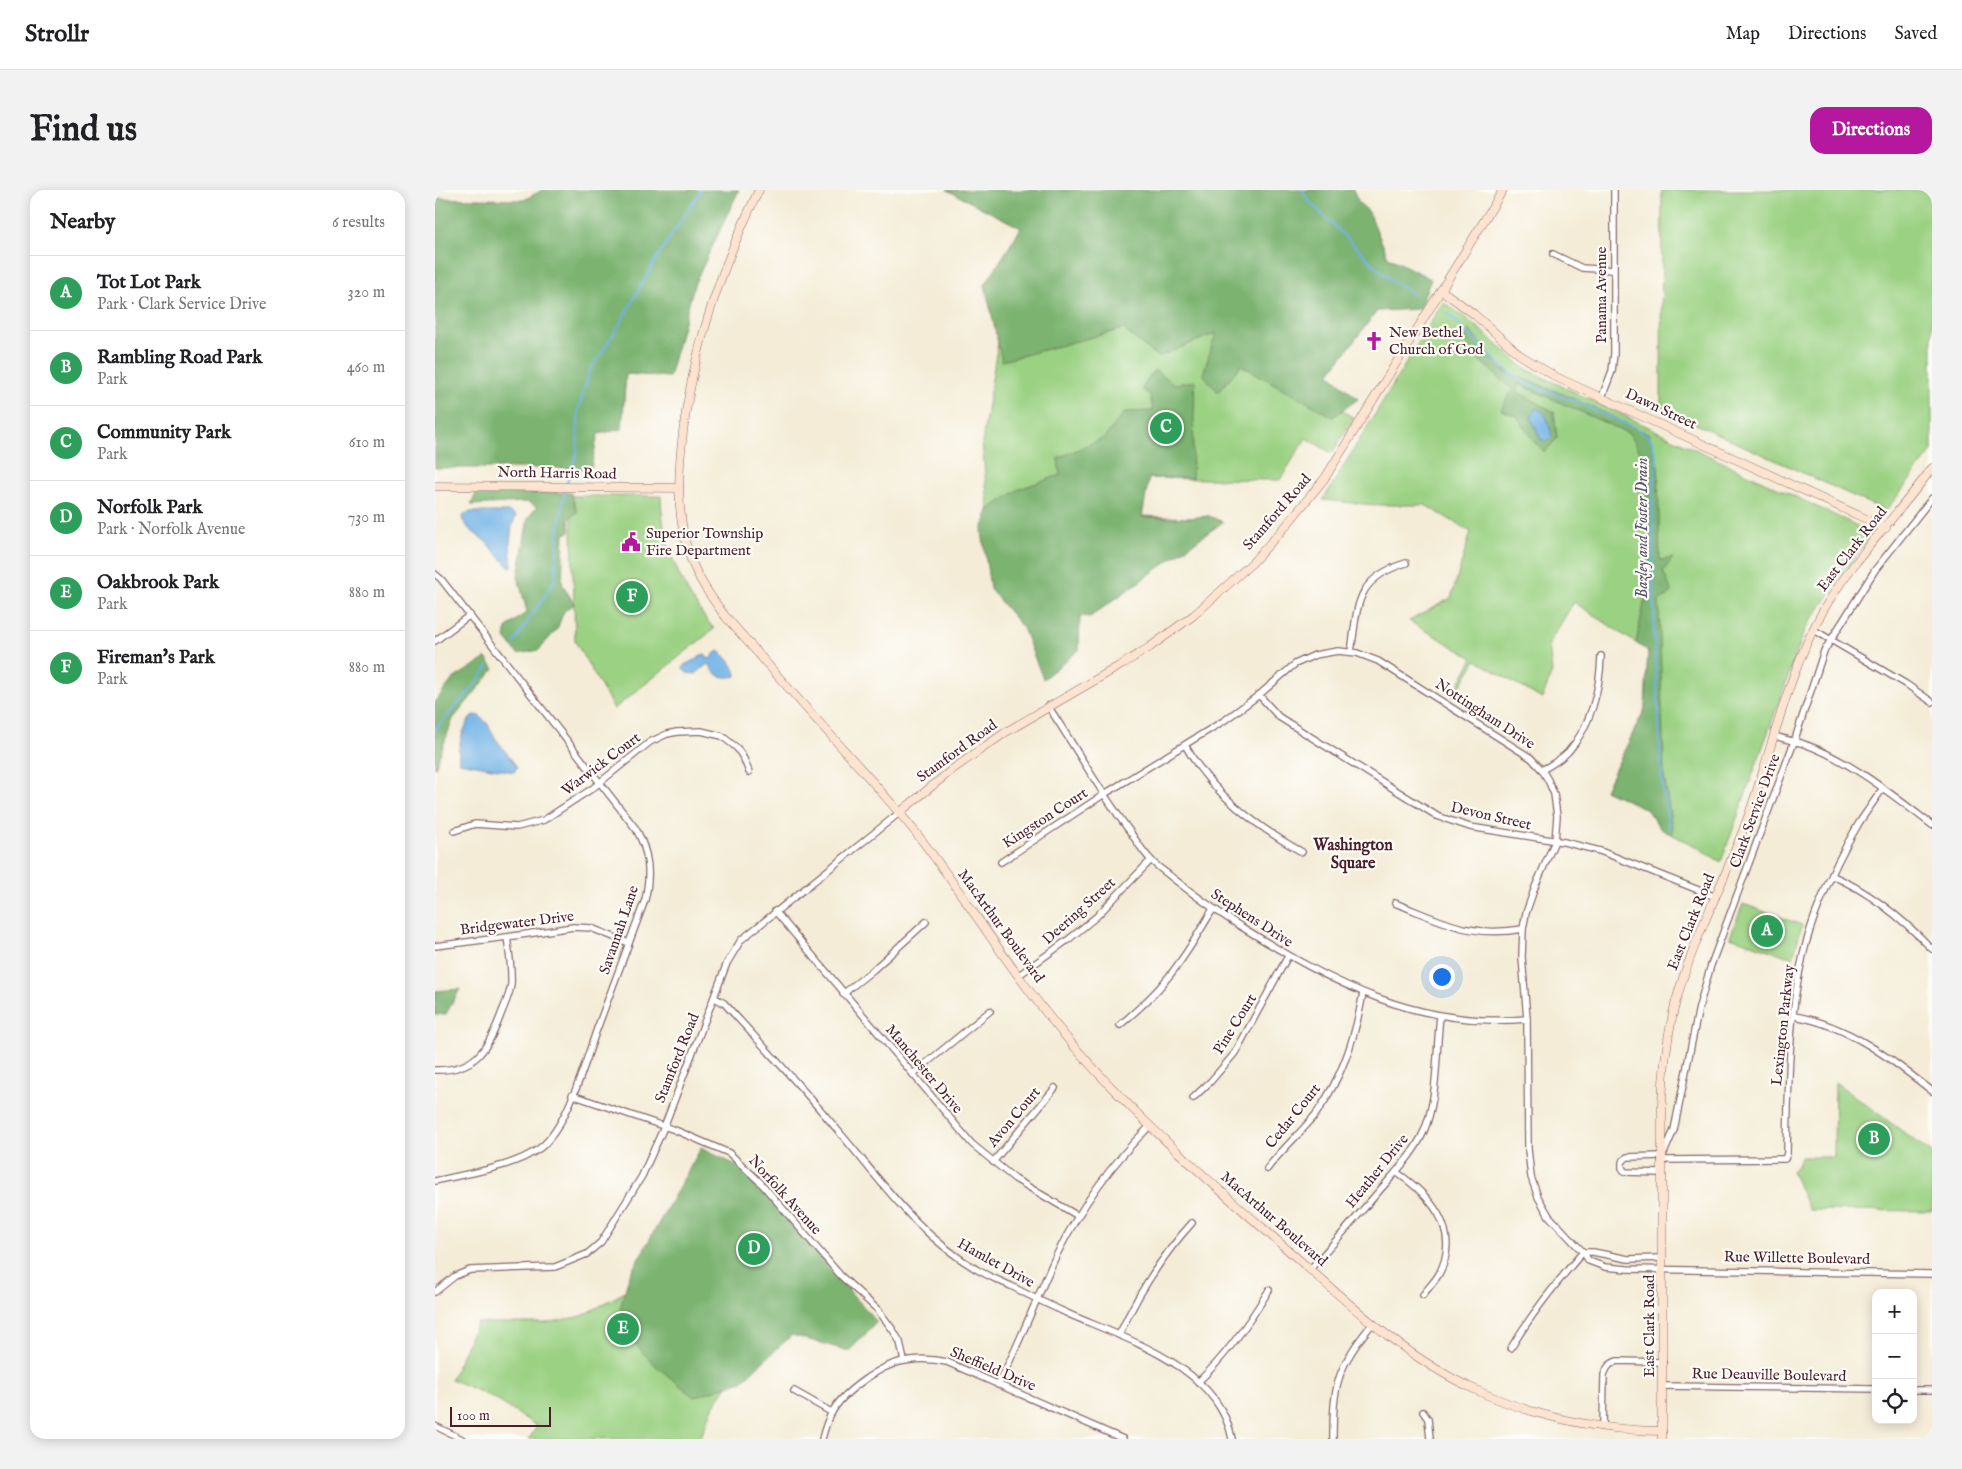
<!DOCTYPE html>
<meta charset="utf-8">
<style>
:root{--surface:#fff;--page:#f2f2f2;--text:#202124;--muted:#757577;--line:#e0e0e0;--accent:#b5179e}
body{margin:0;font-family:"IM FELL English",serif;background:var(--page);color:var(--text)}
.controls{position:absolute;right:15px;bottom:15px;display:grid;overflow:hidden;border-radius:10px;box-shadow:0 2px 12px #0003}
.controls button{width:45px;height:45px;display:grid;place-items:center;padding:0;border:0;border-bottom:1px solid var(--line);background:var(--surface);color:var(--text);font:25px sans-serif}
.scale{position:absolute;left:15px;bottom:12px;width:101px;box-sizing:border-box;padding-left:5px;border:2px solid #4a1f2b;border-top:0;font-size:14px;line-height:18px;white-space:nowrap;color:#4a1f2b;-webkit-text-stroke:4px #fdfcf7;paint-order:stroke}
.you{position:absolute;left:1006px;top:786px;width:18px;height:18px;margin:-12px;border:4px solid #fff;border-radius:50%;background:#1a73e8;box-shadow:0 0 0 8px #1a73e833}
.badge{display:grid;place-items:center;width:32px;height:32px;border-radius:50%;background:var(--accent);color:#fff;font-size:16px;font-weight:700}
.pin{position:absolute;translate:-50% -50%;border:2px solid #fff;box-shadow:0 1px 5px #0006}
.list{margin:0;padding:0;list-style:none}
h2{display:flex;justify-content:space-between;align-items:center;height:65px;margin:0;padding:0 20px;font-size:21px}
h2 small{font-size:16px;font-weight:400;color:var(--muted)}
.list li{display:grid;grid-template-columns:32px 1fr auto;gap:15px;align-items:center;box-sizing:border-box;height:75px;padding:0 20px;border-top:1px solid var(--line)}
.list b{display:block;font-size:19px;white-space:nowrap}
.list p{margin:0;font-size:16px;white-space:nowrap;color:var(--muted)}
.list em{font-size:16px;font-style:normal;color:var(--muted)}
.icon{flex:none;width:28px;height:28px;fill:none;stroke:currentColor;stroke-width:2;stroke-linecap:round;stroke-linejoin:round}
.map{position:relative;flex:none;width:1497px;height:1249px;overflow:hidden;border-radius:15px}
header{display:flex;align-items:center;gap:30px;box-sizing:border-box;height:70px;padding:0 25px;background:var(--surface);border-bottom:1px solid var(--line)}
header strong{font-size:24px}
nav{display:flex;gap:28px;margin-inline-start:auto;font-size:18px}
.intro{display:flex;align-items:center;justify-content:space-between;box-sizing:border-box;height:120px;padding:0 30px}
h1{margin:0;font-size:35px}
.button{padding:12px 22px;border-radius:15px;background:var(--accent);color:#fff;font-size:18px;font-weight:700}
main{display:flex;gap:30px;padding:0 30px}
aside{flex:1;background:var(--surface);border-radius:15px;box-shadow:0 2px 12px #0003}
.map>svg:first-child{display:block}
</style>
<header>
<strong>Strollr</strong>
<nav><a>Map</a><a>Directions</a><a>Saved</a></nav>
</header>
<div class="intro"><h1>Find us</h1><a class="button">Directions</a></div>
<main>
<aside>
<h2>Nearby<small>6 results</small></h2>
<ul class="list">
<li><span class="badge" style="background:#2e9e5b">A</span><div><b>Tot Lot Park</b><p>Park · Clark Service Drive</p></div><em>320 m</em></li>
<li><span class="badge" style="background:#2e9e5b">B</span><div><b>Rambling Road Park</b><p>Park</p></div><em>460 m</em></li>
<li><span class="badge" style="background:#2e9e5b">C</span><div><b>Community Park</b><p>Park</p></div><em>610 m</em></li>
<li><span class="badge" style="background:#2e9e5b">D</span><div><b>Norfolk Park</b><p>Park · Norfolk Avenue</p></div><em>730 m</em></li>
<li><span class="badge" style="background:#2e9e5b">E</span><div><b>Oakbrook Park</b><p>Park</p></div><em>880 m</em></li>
<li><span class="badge" style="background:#2e9e5b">F</span><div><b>Fireman's Park</b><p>Park</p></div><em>880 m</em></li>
</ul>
</aside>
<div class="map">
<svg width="1497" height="1249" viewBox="0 0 1497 1249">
<rect width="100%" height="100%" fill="#fdfcf7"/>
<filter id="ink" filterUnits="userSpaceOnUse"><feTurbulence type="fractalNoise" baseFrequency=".02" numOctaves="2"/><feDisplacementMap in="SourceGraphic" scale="10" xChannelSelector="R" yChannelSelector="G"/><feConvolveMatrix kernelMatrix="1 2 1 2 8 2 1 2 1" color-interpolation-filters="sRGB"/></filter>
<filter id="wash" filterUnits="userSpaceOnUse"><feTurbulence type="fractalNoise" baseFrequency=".0096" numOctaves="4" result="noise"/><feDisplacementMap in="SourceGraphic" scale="20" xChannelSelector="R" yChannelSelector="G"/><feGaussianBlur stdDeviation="1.12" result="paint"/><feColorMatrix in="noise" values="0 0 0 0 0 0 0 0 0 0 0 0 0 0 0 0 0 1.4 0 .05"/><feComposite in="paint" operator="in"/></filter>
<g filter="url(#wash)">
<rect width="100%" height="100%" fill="#f4ecd7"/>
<!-- green -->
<g fill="#9bd183" stroke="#727857">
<polygon points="1227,0 1497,0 1497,261 1451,321 1226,218"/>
<polygon points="592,24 919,228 897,263 871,248 845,290 702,288 685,325 756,328 774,326 609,454 561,398 547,253 572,94"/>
<polygon points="1008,112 1039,134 1089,178 1437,343 1370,440 1286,672 1262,657 1226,639 1211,619 1170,600 1210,519 1213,461 1139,412 1114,453 1117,482 1107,509 1041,470 1019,507 1017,506 1038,468 974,431 1016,408 1036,342 990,315 940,315 888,310"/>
<path d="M136,306h90c1,51 21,94 53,133l-100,80 -39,-68z"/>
<polygon points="1308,714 1367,735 1358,768 1295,747"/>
<polygon points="1400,892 1497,963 1497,1021 1374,1020 1357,981 1364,973 1366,967 1399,967"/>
<polygon points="197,1098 356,1141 293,1195 279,1215 265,1249 94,1249 102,1236 57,1207 16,1189 42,1133 111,1133 147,1126"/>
</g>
<!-- forest -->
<g fill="#7cb371" stroke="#63694e">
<polygon points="107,0 304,0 259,95 234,187 191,184 187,239 163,244 156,278 0,278 0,8 89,10"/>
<polygon points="512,0 918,0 924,13 934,22 953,67 996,89 984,119 942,121 894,184 923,209 898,227 806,175 783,202 768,184 781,143 723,167 688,139 567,171 550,95 586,38"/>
<polygon points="1034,140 1067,180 1142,210 1214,244 1223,275 1225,370 1238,368 1228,381 1237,402 1224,411 1229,587 1238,645 1226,639 1211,619 1170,600 1210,519 1213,461 1201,453 1214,388 1209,269 1195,244 1084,194 1083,202 1119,222 1122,248 1110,262 1099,252 1082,226 1066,220 1077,199 1045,171 1029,151"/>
<polygon points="719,180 740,194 760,191 757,288 714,288 707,327 756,328 774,326 788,332 655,427 645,426 644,460 608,489 588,438 555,399 547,341 553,320 584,299 625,285 623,268 669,248 690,222 718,221 715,205 707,199"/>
<polygon points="42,301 136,303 142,322 134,329 135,342 129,344 127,393 139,414 129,421 122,439 104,460 83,464 70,448 72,437 92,422 83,387 93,328 102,317 92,312 36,315"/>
<polygon points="51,468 59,479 18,529 0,578 0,512 18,489"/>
<polygon points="25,799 11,824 0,825 0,801"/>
<polygon points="266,958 305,977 442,1132 414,1161 357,1145 307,1191 259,1207 220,1175 181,1134 194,1086"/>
</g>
<!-- water -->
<g fill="#71b2e6" stroke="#5e6888">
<path d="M1101,218c12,4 13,17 16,29l-3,3h-8l-10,-23z"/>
<polygon points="34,322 74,322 81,326 77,336 75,354 77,376 74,377 50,351 34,339 27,329 29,324"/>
<path d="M284,461c7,4 17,17 17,25 -12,3 -23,0 -26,-12l-4,1 -10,9 -9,-1 -4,-4 1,-4 15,-7 2,-3 4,-1 3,5 3,-1 4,-5z"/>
<path d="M38,525l7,1 7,7 9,16 21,28 -3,5 -55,-10c-2,-15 4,-36 14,-47z"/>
</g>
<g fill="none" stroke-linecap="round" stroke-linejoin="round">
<!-- stream -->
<g stroke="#71b2e6" stroke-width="2">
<polyline points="868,0 872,9 940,76 957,91 982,106"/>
<polyline points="1012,123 1069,178 1090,193 1146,213 1165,223 1200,237 1215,247 1222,269 1218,306 1219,445 1227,589 1234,639"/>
<polyline points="131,296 142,262 143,221 155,180 180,142 221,69 266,0"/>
<polyline points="79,453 120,390 123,344 130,301"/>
<polyline points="0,540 39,496 53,476"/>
</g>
</g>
</g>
<g filter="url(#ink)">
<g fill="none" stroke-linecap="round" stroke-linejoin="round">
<!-- street casing -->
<g stroke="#866767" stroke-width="8">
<g id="street">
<polyline points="1118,64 1147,78 1178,80"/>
<polyline points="1167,207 1177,181 1179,164 1179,0"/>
<path d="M0,384l6,5 195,250c13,23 15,45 9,71 -16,43 -32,86 -48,129 -12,33 -29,97 -57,119 -27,20 -73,25 -105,33"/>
<polyline points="1379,440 1471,494 1497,512"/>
<polyline points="0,451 35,425"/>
<path d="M916,462c7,-46 3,-73 55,-89"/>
<polyline points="824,505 844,527 1002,626 1035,637 1129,652 1165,661 1281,707"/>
<path d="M613,516c28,42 52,86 83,127 6,9 12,19 20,27 6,7 16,13 23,19 23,18 46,35 71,50 89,55 174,100 282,90"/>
<path d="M1340,546c9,3 18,5 26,7 46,15 93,53 131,82"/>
<path d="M750,555c26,48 71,81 117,107"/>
<path d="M1107,580c9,-5 19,-11 26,-18 23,-26 32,-63 33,-96"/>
<path d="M1448,598c-8,12 -16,23 -24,35 -15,25 -29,54 -40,82 -32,78 -30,166 -32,248l-2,6 -124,1 13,-30 25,-123 12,-42 83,-223 30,-91 51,-81 57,-72"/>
<polyline points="19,641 40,634 82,637 109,630 158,598 215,552 232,544 242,542 266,541 287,546 302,558 309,569 314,582"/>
<polyline points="566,672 668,605 790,530 824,505 860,474 880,465 903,461 922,463 943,471 1096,568 1107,580 1113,590 1119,604 1122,626 1120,651 1100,697 1091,723 1088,739 1087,767 1092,829 1093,959 1096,987 1103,1007 1114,1026 1148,1062 1154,1071 1170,1077 1192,1079 1497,1084"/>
<path d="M1398,686c39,17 70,43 99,73"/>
<path d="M960,713c49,19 74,35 128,26"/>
<polyline points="340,721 537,954 580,989 643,1026"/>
<polyline points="0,756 72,747 138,737 156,738 194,753"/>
<polyline points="584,785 634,749 662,726 716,670"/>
<polyline points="408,804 438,780 491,732"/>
<path d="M280,808l9,5c39,43 79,85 116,130 42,49 78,102 136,136 11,7 25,12 37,18 19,10 38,19 58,28 58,25 148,53 161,124"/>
<path d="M1359,826c54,9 96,42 138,75"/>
<path d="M685,835c16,-14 32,-27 45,-44 19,-22 33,-47 48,-72"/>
<path d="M0,880c39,1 52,-19 65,-53 4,-11 10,-22 11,-33 1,-16 -2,-32 -4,-47"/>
<polyline points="478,884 555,821"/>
<polyline points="137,905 240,940 294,963 325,992 406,1086 443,1120 458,1140 465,1152 469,1171"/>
<polyline points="758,908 776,891 800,863 853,766"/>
<polyline points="558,972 620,898"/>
<path d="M832,979c15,-20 34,-36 49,-55 27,-38 39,-76 47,-121"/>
<path d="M961,982c34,23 66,58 43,102 -4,7 -11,14 -16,21"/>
<polyline points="1226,983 1190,982 1187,978 1187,972 1192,967 1226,966"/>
<polyline points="1148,1062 1158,1062 1193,1069 1227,1068"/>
<path d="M875,1079c22,-23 43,-48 64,-72 19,-23 44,-45 53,-74 11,-33 9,-73 13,-107"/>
<polyline points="0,1102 20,1086 35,1080 120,1077 152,1064 166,1052 207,986 229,937 292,773 306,750 464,623"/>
<path d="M684,1145c19,-41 42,-78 73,-112"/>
<path d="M1076,1158c21,-35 45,-65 72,-96"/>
<path d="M763,1192c29,-27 51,-59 71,-92"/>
<path d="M563,1195c22,-42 38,-86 58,-129 24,-48 55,-92 93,-129"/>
<polyline points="1228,1196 1441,1199"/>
<polyline points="1478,1200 1497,1200"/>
<polyline points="359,1201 396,1222"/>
<polyline points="988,1222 993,1229 995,1249"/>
<polyline points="0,1236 27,1249"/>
<path d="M1168,1237l1,-52c3,-8 5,-11 13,-14l46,1"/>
<path d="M387,1249c2,-8 5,-18 9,-25 11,-22 51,-50 74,-53 14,-3 28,-2 42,1l176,77"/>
<path d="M898,1249c0,-54 4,-73 40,-116"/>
</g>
</g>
<!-- secondary casing -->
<g stroke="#866767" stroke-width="9">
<g id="secondary">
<path d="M324,0c-38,77 -65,157 -76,242 -5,41 -7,85 7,125 8,22 21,40 35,59 34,38 67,77 102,115 31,35 64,70 93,107 44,57 82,120 128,177 68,86 151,157 233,229 61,53 120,112 195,146 59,27 122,40 186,41"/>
<polyline points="1006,100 1039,124 1085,165 1121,187 1451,338"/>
<polyline points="0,296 244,298"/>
<polyline points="464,623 518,579 571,542 686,475 715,457 759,425 817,373 850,337 890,288 1068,0"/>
<path d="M1227,1249v-334c1,-35 5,-70 14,-104 18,-65 51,-124 73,-187 24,-68 39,-142 75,-205 30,-51 73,-93 108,-141"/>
</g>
</g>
<!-- street -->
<use href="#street" stroke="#fff" stroke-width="5.5"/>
<!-- secondary -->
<use href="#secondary" stroke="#fde4d1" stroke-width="8"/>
</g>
</g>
<!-- icons -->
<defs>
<g id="church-bare" transform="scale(1.5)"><path d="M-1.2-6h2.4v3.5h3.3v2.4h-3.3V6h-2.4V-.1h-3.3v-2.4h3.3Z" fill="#b5179e" stroke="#fdfcf7" stroke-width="2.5" paint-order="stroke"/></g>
<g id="civic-bare" transform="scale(1.5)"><path d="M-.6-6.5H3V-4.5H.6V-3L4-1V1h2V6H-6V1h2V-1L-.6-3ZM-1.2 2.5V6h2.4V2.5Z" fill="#b5179e" stroke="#fdfcf7" stroke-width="2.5" paint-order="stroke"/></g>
</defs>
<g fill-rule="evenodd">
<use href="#church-bare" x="939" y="151"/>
<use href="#civic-bare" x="196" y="352"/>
</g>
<g text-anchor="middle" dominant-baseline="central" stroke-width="4.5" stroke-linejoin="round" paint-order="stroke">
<!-- street labels -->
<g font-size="15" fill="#4a1f2b" stroke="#fdfcf7">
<text transform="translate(1166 105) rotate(-90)">Panama Avenue</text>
<text transform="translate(1226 219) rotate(25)">Dawn Street</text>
<text transform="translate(122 283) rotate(1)">North Harris Road</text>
<text transform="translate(842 322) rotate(-49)">Stamford Road</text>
<text transform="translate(1417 359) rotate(-52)">East Clark Road</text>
<text transform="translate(1050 524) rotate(33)">Nottingham Drive</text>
<text transform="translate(522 561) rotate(-36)">Stamford Road</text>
<text transform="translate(166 574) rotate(-37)">Warwick Court</text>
<text transform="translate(1320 621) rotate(-70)">Clark Service Drive</text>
<text transform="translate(1056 626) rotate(13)">Devon Street</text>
<text transform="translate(610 628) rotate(-33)">Kingston Court</text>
<text transform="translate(644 721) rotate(-42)">Deering Street</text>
<text transform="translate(817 728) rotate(33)">Stephens Drive</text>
<text transform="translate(1256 732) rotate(-68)">East Clark Road</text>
<text transform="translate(82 733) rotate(-7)">Bridgewater Drive</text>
<text transform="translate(566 736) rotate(54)">MacArthur Boulevard</text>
<text transform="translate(184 740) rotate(-71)">Savannah Lane</text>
<text transform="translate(800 834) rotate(-58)">Pine Court</text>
<text transform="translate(1348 835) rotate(-84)">Lexington Parkway</text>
<text transform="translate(242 868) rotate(-68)">Stamford Road</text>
<text transform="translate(489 879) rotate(50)">Manchester Drive</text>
<text transform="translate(858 926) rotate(-51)">Cedar Court</text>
<text transform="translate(579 927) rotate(-50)">Avon Court</text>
<text transform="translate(942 981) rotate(-51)">Heather Drive</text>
<text transform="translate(350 1005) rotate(48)">Norfolk Avenue</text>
<text transform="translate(839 1029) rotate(41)">MacArthur Boulevard</text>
<text transform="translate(1362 1068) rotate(1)">Rue Willette Boulevard</text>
<text transform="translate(561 1073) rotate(29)">Hamlet Drive</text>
<text transform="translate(1214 1136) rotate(-90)">East Clark Road</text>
<text transform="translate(558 1179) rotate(23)">Sheffield Drive</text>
<text transform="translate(1334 1185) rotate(1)">Rue Deauville Boulevard</text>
</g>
<!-- poi labels -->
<g font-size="15" fill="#4a1f2b" stroke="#fdfcf7" text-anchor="start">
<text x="954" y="142">New Bethel<tspan x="954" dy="17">Church of God</tspan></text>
<text x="211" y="343">Superior Township<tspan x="211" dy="17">Fire Department</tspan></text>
</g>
<!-- water labels -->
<g font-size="16" font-style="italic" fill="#58526c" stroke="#fdfcf7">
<text transform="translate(1208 338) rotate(-90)">Bazley and Foster Drain</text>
</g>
<!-- neighbourhood labels -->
<g font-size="16" font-weight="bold" fill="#4a1f2b" stroke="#fdfcf7">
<text x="918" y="656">Washington<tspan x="918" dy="18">Square</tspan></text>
</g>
</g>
</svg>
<div class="controls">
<button>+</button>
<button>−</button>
<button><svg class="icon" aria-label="locate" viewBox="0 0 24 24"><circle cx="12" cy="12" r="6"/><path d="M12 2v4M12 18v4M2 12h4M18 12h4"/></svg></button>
</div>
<div class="scale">100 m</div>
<div class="you"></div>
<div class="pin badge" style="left:1332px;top:741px;background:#2e9e5b">A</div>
<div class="pin badge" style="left:1439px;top:949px;background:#2e9e5b">B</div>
<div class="pin badge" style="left:731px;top:238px;background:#2e9e5b">C</div>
<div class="pin badge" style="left:319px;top:1059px;background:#2e9e5b">D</div>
<div class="pin badge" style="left:188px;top:1139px;background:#2e9e5b">E</div>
<div class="pin badge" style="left:197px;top:407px;background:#2e9e5b">F</div>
</div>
</main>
